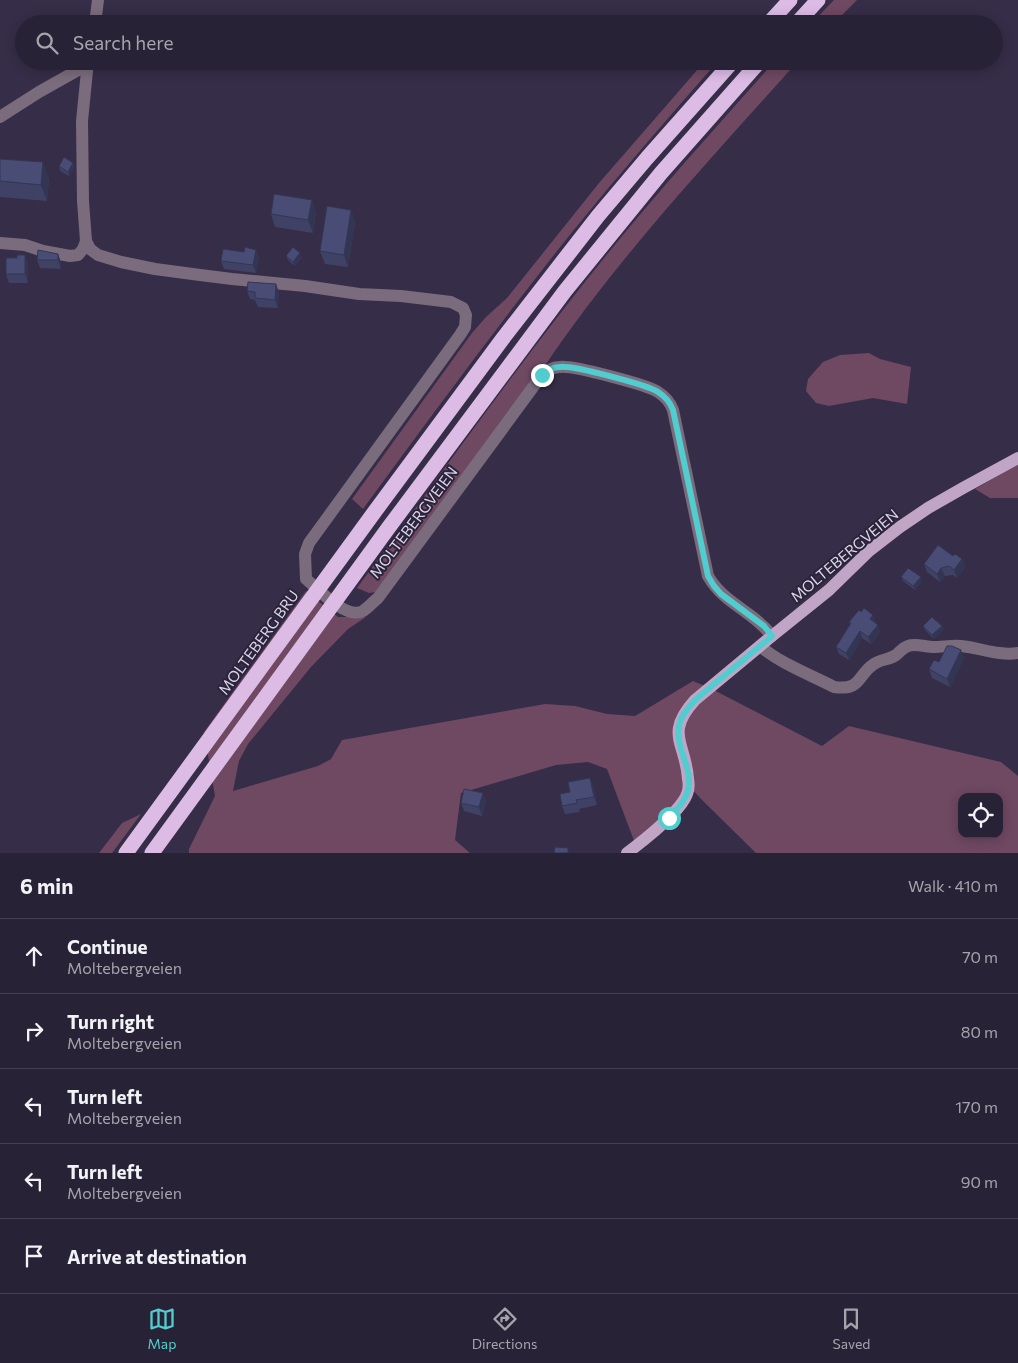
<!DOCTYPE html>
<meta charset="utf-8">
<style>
:root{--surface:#282236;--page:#342f42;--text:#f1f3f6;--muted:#a5a4ad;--line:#443f51;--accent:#52cdcf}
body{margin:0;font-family:Commissioner,sans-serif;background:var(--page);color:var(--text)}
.controls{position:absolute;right:15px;bottom:15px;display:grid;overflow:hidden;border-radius:10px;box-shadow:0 2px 12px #0003}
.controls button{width:45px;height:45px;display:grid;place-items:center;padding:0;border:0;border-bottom:1px solid var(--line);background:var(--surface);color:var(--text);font:25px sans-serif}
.stop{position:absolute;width:15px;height:15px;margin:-11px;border:4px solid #52cdcf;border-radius:50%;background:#fff}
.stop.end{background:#52cdcf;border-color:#fff;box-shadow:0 1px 5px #0008}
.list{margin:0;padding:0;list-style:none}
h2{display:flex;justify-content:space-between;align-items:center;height:65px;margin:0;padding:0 20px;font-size:21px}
h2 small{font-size:16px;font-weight:400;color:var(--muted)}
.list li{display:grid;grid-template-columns:32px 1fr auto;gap:15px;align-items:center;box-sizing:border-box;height:75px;padding:0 20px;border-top:1px solid var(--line)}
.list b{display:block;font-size:19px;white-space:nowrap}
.list p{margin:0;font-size:16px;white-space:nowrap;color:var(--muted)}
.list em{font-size:16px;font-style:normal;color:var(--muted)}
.icon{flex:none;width:28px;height:28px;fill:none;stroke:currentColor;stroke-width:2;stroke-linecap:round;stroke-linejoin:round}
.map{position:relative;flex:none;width:1018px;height:853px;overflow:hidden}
.search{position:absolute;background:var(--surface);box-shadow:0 2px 12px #0003;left:15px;right:15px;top:15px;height:55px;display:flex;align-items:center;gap:12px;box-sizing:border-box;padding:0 18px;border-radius:28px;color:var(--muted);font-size:19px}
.sheet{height:440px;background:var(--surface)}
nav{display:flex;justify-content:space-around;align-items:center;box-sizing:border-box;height:70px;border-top:1px solid var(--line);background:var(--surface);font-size:14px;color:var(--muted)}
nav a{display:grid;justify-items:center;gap:2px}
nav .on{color:var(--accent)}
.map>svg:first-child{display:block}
</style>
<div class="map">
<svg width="1018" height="853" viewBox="0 0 1018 853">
<rect width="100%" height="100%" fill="#362d48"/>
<!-- green -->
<g fill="#6f4862" fill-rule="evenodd">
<polygon points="834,0 857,0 833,24 811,24"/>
<path d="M705,61h13c-49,56 -98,112 -145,170 -73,91 -141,184 -210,278l-11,-10 120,-166 14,-16 21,-19 92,-115z"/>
<path d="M775,61h23c-88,99 -180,196 -254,306l-168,225 -7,1 -12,-5c83,-112 164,-228 252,-336 53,-65 110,-128 166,-191z"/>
<polygon points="869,353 880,359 911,367 907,404 873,398 829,406 816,403 806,391 808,379 823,362 840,355"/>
<polygon points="1018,464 1018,498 990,498 975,489"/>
<path d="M306,591l32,26h28l-18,12 -37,38 -63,77 -9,17 -6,30 85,-25 13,-7 11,-19 203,-36 30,2 32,8 28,2 58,-35 17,7 112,58 27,-20 152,36 17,14v77h-262l-53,-52 -14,-15 -2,9 -51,51 -29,-77 -19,-7 -32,3 -95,28 -6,47 15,13h-281v-4l26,-53 -11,-64zM962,797h37v37h-37z"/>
<polygon points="141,814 112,853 99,853 122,823"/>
</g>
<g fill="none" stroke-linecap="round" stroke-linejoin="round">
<!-- minor -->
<g stroke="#7a6c7d" stroke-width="12">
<polyline points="95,24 98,0"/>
<path d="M88,61l-6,60 1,80 3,40 4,8 8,6 23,7 34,7 45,6 32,4 73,7 54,8 42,2 50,6 12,6 3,7 -1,12 -5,8 -151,208 -4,11 1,25c12,10 40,41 57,32 5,-3 10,-9 15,-13l164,-223c6,-4 10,-8 18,-8 12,-2 88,18 98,25 8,5 12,10 15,18l35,166c16,28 45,35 64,60"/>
<polyline points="0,117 39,92 87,65"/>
<polyline points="0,243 25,245 43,251 70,256 78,255 83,249 86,241"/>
<path d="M760,646c21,18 49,28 74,41 28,4 23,-12 40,-23 7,-5 15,-4 22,-9 4,-3 6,-7 12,-9 7,-3 18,1 26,1 9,0 18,-2 27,-1 20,2 37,10 57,7"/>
</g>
<!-- major -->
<path stroke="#c0a5c7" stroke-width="12" d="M627,853c16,-12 54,-42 60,-59 2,-5 2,-10 1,-15 -2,-36 -24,-45 7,-79l77,-64 57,-46 40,-39 31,-24 28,-19 35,-20 55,-30"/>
<!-- highway -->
<g stroke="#dcbbe5" stroke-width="15">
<polyline points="768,24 790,0"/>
<polyline points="796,24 818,0"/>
<polyline points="126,853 373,514 504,337 598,216 647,158 733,61"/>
<polyline points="152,853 389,527 565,291 661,173 760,61"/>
</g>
</g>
<!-- wall -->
<g fill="#3f4265">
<polygon points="0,159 49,179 47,201 0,197"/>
<polygon points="73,163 74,167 69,176 60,171 59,166"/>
<polygon points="351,210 355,223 348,267 325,264 320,251"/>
<polygon points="316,212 313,233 275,227 271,214"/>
<polygon points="256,250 259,258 256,273 224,269 221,261 244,252"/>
<polygon points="58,254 61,263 61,269 40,268 37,260"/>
<polygon points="286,256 302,258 295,266 288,260"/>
<polygon points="28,263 28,283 9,283 6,274"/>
<polygon points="276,284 279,293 278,308 258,307 255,300 250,299 247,291"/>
<polygon points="953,556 962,559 965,567 957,578 953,575 945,576 940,582 927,572 924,564"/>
<polygon points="901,577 922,581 915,590 903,581"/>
<polygon points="849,622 876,622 875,623 880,632 871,644 862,638 849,660 839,654 836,647 850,624"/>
<polygon points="923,626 942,626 943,630 934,639 925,630"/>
<polygon points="964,658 950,687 932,678 929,669 939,662"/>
<polygon points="593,786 597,805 579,809 580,812 565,814 562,806"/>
<polygon points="486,802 482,816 464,811 461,803"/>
</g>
<!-- shaded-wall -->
<g fill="#333653">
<polygon points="43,162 49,179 47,201 41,185"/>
<polygon points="73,163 74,167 69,176 68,172"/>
<polygon points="312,200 316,212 313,233 308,220"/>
<polygon points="351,210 355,223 348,267 344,255"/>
<polygon points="256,250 259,258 256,273 253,265"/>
<polygon points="300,253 302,258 295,266 293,262"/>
<polygon points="58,254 61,263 61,269 58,260"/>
<polygon points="25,255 28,263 28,283 25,274"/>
<polygon points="276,284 279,293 278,308 275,300"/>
<polygon points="962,559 965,567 957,578 954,570"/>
<polygon points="941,568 945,576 940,582 937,574"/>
<polygon points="921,577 922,581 915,590 913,586"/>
<polygon points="873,615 876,622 872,626 870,619"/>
<polygon points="878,625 880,632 871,644 868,637"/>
<polygon points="942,626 943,630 934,639 932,635"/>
<polygon points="860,631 862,638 849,660 846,653"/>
<polygon points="961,650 964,658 950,687 947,679"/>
<polygon points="590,778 593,786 597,805 594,797"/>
<polygon points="483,793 486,802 482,816 479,807"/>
</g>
<!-- building -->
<g fill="#494d76" stroke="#333653">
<polygon points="64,157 73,163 68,172 59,166"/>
<polygon points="0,159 43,162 41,185 0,181"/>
<polygon points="274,194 312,200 308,220 271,214"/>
<polygon points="327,206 351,210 344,255 320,251"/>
<polygon points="245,247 256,250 253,265 221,261 223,249 244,252"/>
<polygon points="293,247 300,253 293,262 286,256"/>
<polygon points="38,250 58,254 58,260 37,260"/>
<polygon points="17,255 25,255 25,274 6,274 6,258 17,258"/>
<polygon points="248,282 276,284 275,300 255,298 255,292 247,291"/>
<polygon points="938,545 953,556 955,554 962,559 954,570 949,566 941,568 937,574 924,564"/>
<polygon points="908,568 921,577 913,586 901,577"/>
<polygon points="864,608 873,615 870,619 878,625 868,637 860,631 846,653 836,647 851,623 849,622 859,610 861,612"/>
<polygon points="932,617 942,626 932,635 923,626"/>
<polygon points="947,646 952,646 961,650 947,679 929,669 934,660 939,662"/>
<polygon points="590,778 594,797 576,800 577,803 562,806 560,794 570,792 568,782"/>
<polygon points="464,789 483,793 479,807 461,803"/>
<polygon points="555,847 568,848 568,853 554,853"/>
</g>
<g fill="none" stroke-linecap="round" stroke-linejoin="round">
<!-- route -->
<path stroke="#52cdcf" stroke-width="6" d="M542,375c6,-4 10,-8 18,-8 12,-2 88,18 98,25 8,5 12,10 15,18l35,166 6,10 7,8 43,32 8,10 -77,64c-5,6 -11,12 -14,19 -11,26 17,52 5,77 -4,8 -10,15 -17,22"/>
</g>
<g text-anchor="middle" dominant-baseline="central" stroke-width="4" stroke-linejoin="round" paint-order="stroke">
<!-- street labels -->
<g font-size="15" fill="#dbd6e7" stroke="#2c233d">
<text transform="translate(413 522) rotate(-53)">MOLTEBERGVEIEN</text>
<text transform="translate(844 555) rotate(-40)">MOLTEBERGVEIEN</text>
<text transform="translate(258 642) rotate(-54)">MOLTEBERG BRU</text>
</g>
</g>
</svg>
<div class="controls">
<button><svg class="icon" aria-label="locate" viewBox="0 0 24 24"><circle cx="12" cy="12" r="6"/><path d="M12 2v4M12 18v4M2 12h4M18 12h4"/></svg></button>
</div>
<div class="stop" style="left:669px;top:818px"></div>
<div class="stop end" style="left:542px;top:375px"></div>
<div class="search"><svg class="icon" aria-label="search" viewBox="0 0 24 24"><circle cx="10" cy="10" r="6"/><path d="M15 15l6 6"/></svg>Search here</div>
</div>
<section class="sheet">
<h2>6 min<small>Walk · 410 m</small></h2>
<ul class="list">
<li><svg class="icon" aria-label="ahead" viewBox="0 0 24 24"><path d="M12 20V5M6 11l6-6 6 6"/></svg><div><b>Continue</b><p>Moltebergveien</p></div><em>70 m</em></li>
<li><svg class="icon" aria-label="right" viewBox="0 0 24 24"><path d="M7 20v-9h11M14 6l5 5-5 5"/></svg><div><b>Turn right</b><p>Moltebergveien</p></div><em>80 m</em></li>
<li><svg class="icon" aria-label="left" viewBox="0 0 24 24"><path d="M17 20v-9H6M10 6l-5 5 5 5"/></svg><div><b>Turn left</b><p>Moltebergveien</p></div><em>170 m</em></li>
<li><svg class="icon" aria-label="left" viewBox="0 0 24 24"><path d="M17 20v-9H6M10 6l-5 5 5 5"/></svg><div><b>Turn left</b><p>Moltebergveien</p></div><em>90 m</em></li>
<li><svg class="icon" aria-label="arrive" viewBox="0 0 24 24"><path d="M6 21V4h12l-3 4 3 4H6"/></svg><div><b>Arrive at destination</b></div></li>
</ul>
</section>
<nav>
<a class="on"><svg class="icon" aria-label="map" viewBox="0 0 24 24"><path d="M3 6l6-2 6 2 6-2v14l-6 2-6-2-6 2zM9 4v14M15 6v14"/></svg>Map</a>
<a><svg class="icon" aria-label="directions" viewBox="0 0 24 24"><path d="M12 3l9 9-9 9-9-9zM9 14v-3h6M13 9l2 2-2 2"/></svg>Directions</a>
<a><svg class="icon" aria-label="saved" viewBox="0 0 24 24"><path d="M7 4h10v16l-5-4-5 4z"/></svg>Saved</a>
</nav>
